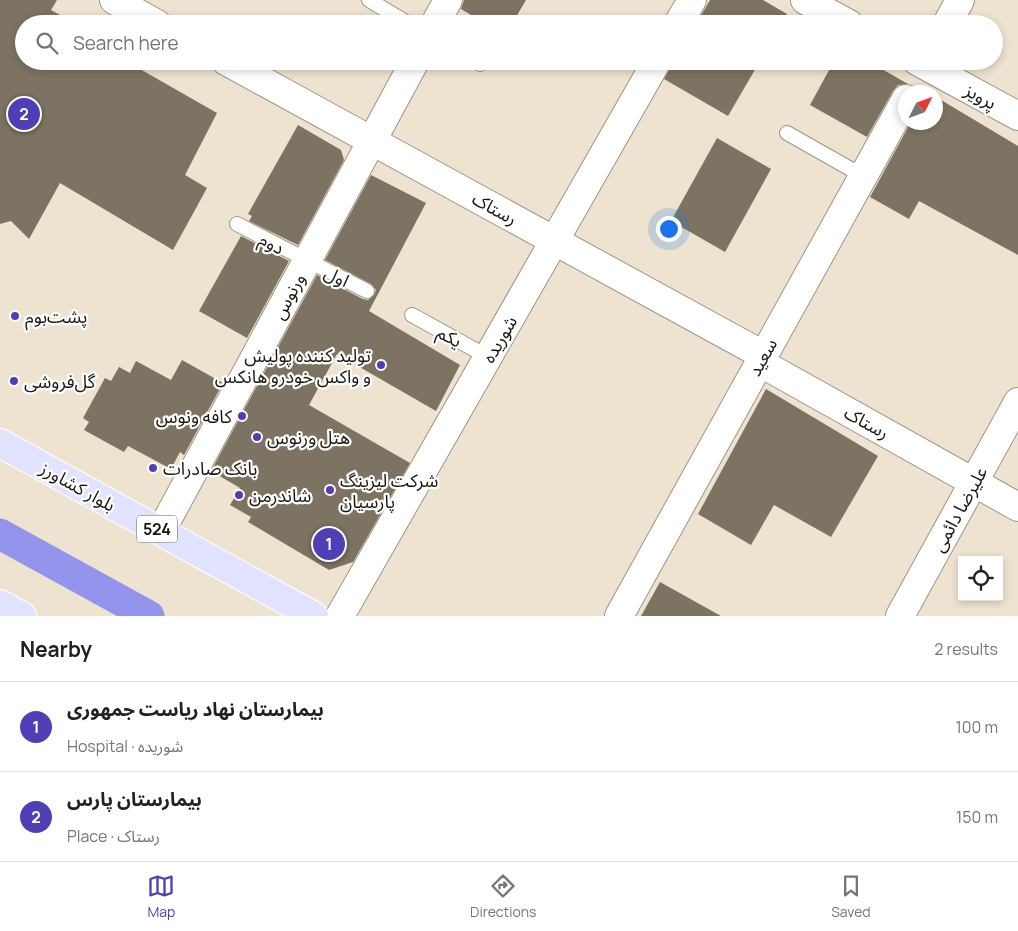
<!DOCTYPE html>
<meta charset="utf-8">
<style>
:root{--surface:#fff;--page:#f2f2f2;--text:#202124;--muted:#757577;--line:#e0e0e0;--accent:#4e3fb6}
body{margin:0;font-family:Manrope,"Noto Sans Arabic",sans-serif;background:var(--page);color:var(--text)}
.controls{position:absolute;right:15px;bottom:15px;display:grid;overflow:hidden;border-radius:0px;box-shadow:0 2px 8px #0003}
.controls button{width:45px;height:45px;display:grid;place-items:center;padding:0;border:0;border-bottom:1px solid var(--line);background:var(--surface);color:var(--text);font:25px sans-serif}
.compass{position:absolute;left:898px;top:85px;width:45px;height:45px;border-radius:50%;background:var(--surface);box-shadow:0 2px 8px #0003;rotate:48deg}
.you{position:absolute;left:668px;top:228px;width:18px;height:18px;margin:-12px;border:4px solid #fff;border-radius:50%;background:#1a73e8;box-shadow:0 0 0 8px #1a73e833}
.badge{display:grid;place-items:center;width:32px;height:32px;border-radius:50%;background:var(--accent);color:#fff;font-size:16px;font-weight:700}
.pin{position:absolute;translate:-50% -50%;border:2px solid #fff;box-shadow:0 1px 5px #0006}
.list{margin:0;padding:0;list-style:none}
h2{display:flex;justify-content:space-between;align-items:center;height:65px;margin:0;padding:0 20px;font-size:21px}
h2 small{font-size:16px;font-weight:400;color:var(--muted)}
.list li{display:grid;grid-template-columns:32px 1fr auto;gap:15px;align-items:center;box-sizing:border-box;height:90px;padding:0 20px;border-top:1px solid var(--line)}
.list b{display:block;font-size:19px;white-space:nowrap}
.list p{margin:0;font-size:16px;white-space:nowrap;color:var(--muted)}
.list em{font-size:16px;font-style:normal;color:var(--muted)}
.icon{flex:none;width:28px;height:28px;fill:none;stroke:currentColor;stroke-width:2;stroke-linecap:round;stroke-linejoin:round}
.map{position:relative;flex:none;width:1018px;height:616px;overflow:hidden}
.search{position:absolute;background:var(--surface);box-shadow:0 2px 8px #0003;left:15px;right:15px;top:15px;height:55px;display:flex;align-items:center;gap:12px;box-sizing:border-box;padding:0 18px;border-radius:28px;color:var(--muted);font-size:19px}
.sheet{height:245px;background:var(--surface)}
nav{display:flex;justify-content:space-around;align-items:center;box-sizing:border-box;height:70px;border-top:1px solid var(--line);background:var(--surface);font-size:14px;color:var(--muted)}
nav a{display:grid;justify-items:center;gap:2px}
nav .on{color:var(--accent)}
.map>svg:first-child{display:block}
</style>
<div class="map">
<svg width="1018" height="616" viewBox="0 0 1018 616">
<rect width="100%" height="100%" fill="#eee3d0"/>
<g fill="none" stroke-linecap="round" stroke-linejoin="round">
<!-- canal -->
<polyline stroke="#9494ec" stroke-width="31" points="0,534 149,616"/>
</g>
<!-- building -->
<g fill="#7c7362">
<polygon points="0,0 57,0 51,10 76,24 24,24 24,61 126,61 217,113 185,175 207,188 173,250 60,183 29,239 11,221 0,224"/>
<polygon points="464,0 526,0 512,24 486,24 461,9"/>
<polygon points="710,0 763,0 787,14 781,24 696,24"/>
<polygon points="674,61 760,61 728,116 664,79"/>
<polygon points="834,61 868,61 908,84 898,85 893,91 867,137 810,105"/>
<polygon points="936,97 1018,146 1018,255 919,201 909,219 870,197 911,122 936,122"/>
<polygon points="298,125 341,150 344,160 298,245 249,221 252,216 248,214"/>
<polygon points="717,138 771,169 725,252 671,221"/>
<polygon points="371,175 426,203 369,311 460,365 436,411 337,354 309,405 410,463 353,562 329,570 248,522 251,517 230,505 240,488 211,471 317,275 363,299 368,300 374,295 376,290 371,284 325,260"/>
<polygon points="241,236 289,261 247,338 199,311"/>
<polygon points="182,360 223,383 184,455 180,452 171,469 128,446 124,452 84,430 89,422 83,418 105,378 111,381 119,367 130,373 136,361 171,380"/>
<polygon points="766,389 878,456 831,537 774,505 751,545 698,514"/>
<polygon points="660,582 721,616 641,616"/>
</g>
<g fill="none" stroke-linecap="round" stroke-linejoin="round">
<!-- service casing -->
<g stroke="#9f9583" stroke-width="16">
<g id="service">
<polyline points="369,0 409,24"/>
<polyline points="475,61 480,64"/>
<polyline points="787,133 863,176"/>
<polyline points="237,224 367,291"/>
<polyline points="412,315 488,357"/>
</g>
</g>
<!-- minor casing -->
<g stroke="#9f9583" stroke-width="30">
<g id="minor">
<polyline points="114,0 157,24"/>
<polyline points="805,0 849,24"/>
<polyline points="435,24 448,0"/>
<polyline points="678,24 692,0"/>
<polyline points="947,24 960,0"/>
<polyline points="226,61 763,355"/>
<polyline points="917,61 1018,116"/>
<polyline points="759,362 1018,507"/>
<polyline points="161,531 415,61"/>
<polyline points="340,616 657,61"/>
<polyline points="619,616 906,99"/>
</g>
</g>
<!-- tertiary casing -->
<g stroke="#9f9583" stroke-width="30">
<polyline id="tertiary" points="900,616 1018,402"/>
</g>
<!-- primary casing -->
<g stroke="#fff" stroke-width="30">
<g id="primary">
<polyline points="0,443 314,616"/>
<polyline points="0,604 22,616"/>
</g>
</g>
<!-- service -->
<use href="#service" stroke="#fff" stroke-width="14"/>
<!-- minor -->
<use href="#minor" stroke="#fff" stroke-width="28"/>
<!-- tertiary -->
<use href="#tertiary" stroke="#fff" stroke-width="28"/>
<!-- primary -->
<use href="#primary" stroke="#e2e3fe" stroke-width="28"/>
</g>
<!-- markers -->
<g fill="#4e3fb6" stroke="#fff" stroke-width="2">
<circle cx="15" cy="316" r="5"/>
<circle cx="381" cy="365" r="5"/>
<circle cx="14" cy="381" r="5"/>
<circle cx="242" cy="416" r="5"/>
<circle cx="257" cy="437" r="5"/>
<circle cx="153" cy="468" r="5"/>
<circle cx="330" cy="490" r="5"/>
<circle cx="239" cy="495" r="5"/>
</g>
<g text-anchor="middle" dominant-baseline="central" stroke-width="4.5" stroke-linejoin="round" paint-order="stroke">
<!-- shield labels -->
<rect fill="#fff" stroke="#5f5d58" stroke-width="1" x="137" y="515.5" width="40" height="27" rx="4"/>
<g font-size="16" font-weight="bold" fill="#1b1710">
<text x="157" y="529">524</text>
</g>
<!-- street labels -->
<g font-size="18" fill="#1b1710" stroke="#fff">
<text transform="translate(981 96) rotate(29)">پرویز</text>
<text transform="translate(495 208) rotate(29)">رستاک</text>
<text transform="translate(272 243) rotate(28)">دوم</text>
<text transform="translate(337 276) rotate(26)">اول</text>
<text transform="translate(288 296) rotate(-62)">ورنوس</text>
<text transform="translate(450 336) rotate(29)">یکم</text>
<text transform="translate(499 339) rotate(-60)">شوریده</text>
<text transform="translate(762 357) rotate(-61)">سعید</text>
<text transform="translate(867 422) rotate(29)">رستاک</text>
<text transform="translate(78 486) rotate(29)">بلوار کشاورز</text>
<text transform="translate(959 509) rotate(-61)">علیرضا دائمی</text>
</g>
<!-- poi labels -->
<g font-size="18" fill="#1b1710" stroke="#fff" text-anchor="start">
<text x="25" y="316">پشت‌بوم</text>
<text x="371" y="355" text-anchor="end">تولید کننده پولیش<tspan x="371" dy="21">و واکس خودرو هانکس</tspan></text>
<text x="24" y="381">گل‌فروشی</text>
<text x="232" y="416" text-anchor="end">کافه ونوس</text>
<text x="267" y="437">هتل ورنوس</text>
<text x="163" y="468">بانک صادرات</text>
<text x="340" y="480">شرکت لیزینگ<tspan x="340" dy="21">پارسیان</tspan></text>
<text x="249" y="495">شاندرمن</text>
</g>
</g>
</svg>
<div class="controls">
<button><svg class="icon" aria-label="locate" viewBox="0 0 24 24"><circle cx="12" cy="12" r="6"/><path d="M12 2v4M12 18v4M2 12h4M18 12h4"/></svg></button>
</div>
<svg class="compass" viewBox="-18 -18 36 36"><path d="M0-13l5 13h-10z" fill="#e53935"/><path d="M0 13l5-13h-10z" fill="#757577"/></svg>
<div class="you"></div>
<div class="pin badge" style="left:329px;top:544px">1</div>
<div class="pin badge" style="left:24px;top:114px">2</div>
<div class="search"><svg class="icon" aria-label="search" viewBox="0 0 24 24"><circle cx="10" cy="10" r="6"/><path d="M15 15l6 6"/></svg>Search here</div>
</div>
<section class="sheet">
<h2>Nearby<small>2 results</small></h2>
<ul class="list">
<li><span class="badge">1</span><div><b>بیمارستان نهاد ریاست جمهوری</b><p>Hospital · شوریده</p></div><em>100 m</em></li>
<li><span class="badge">2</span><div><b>بیمارستان پارس</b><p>Place · رستاک</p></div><em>150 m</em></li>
</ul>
</section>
<nav>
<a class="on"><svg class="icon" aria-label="map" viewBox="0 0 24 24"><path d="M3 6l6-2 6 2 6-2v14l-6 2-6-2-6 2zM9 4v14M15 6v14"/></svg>Map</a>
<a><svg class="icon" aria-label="directions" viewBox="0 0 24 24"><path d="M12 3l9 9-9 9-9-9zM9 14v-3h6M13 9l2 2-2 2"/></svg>Directions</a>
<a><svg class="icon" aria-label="saved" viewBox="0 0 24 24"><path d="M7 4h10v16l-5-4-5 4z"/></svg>Saved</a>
</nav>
